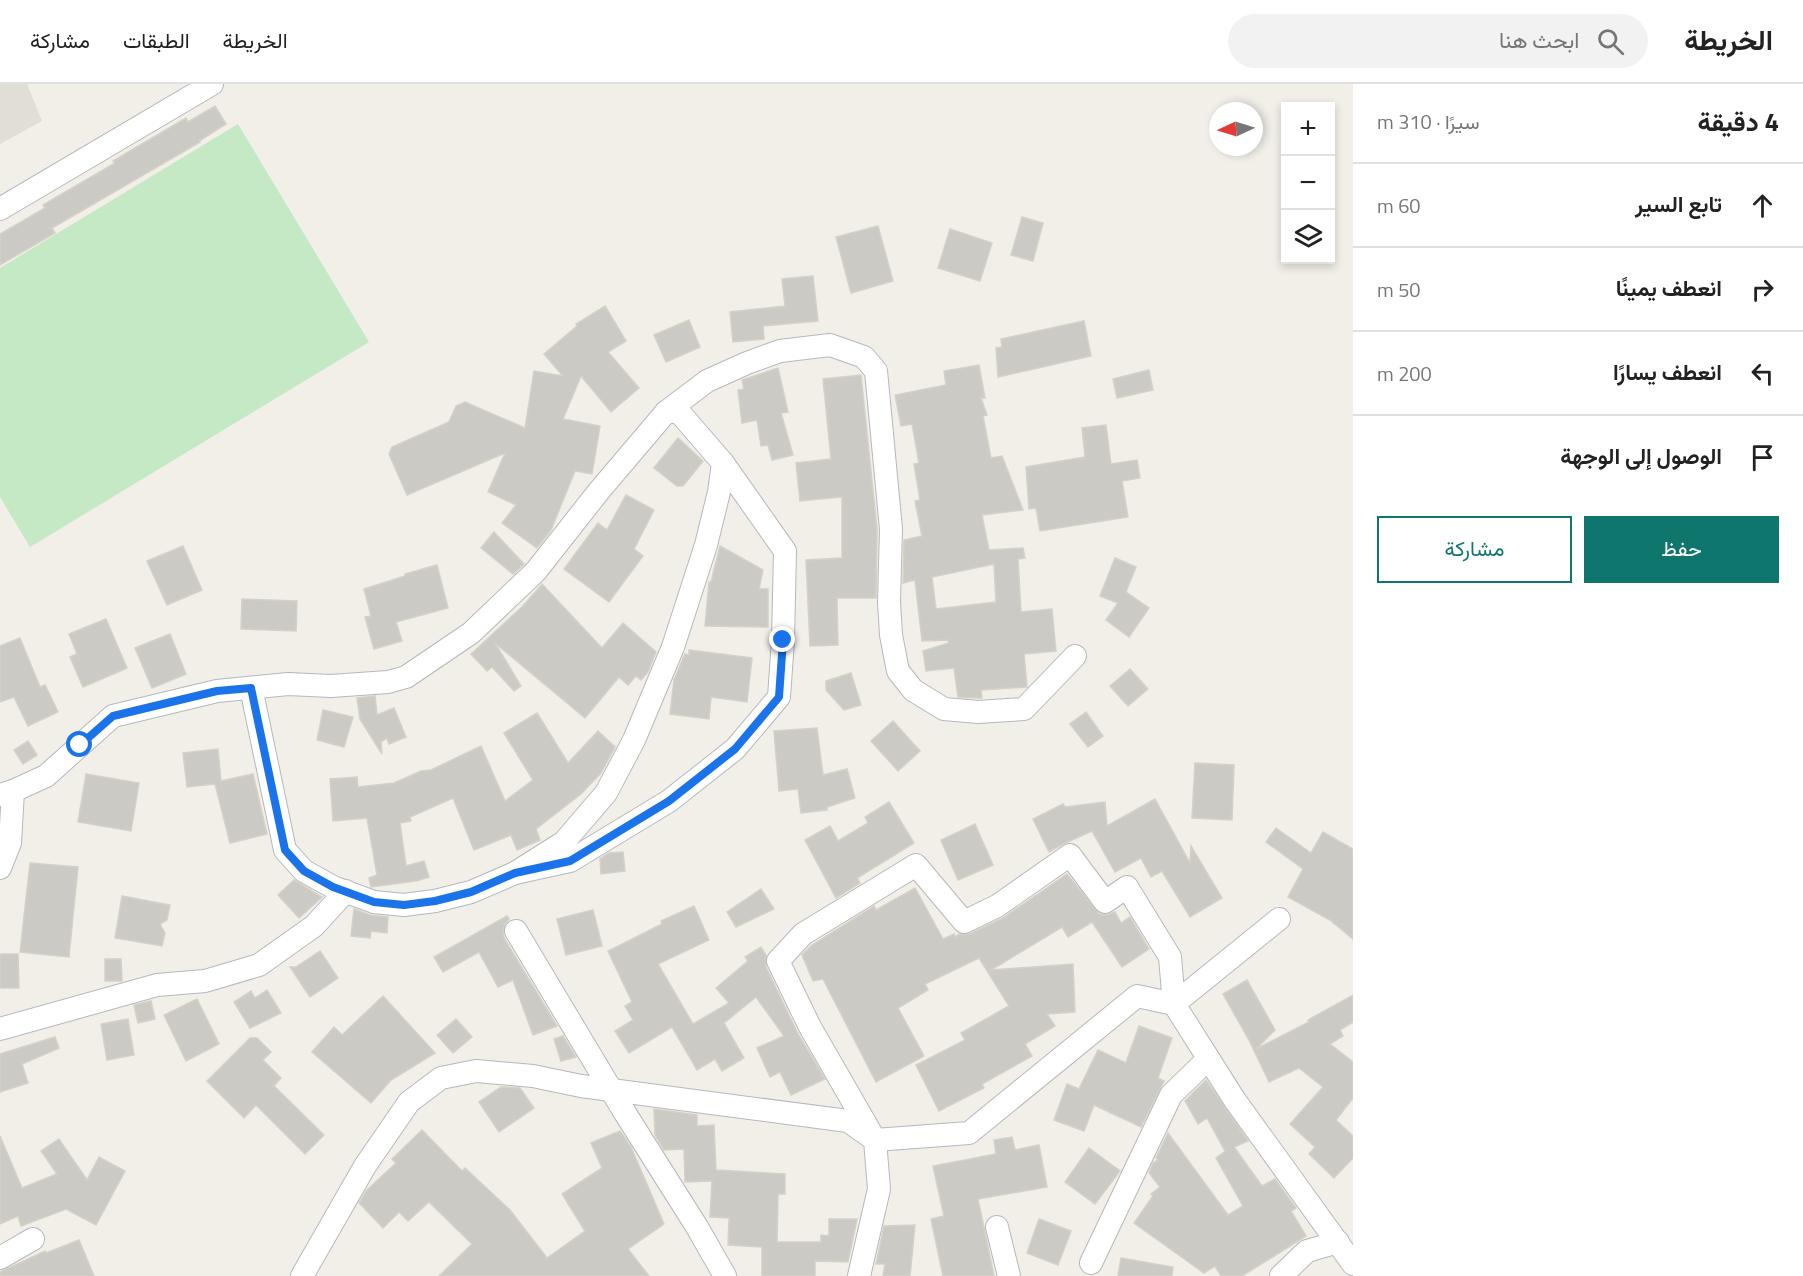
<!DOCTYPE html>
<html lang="ar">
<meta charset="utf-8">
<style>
:root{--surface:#fff;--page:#f2f2f2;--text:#222;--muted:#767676;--line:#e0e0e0;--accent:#0f766e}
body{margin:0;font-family:"Titillium Web",Vazirmatn,sans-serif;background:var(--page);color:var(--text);direction:rtl}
.controls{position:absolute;right:18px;top:18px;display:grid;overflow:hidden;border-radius:0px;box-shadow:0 3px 9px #0003}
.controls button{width:54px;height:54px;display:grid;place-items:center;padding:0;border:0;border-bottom:2px solid var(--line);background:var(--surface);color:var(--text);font:30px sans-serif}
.compass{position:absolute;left:1209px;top:18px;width:54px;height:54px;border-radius:50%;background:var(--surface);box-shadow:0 3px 9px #0003;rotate:266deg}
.stop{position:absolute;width:18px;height:18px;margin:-14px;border:4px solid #1a73e8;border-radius:50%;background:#fff}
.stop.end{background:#1a73e8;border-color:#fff;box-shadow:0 2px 6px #0008}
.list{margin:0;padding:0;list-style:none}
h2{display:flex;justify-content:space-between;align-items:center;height:78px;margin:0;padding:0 24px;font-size:26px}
h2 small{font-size:20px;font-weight:400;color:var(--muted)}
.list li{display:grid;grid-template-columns:39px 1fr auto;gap:18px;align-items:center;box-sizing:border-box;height:84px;padding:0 24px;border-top:2px solid var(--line)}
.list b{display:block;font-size:22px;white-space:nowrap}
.list em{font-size:20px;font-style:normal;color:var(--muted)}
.actions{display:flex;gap:12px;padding:18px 24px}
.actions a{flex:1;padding:14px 0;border:2px solid var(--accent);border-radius:0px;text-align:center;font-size:21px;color:var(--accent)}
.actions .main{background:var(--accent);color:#fff}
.icon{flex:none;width:33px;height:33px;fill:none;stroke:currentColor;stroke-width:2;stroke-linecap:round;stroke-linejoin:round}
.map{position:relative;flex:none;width:1353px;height:1192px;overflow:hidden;direction:ltr}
header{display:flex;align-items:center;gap:36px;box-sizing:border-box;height:84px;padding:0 30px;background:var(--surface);border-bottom:2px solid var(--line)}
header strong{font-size:28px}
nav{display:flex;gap:33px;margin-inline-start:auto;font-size:21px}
.search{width:420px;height:54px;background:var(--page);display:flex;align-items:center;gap:15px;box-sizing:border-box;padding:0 21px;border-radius:33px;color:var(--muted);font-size:22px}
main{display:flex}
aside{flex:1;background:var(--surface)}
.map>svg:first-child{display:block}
</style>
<header>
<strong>الخريطة</strong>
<div class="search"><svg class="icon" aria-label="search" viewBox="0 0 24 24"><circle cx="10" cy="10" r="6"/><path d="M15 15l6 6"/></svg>ابحث هنا</div>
<nav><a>الخريطة</a><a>الطبقات</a><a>مشاركة</a></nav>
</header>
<main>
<aside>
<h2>4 دقيقة<small>سيرًا · 310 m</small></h2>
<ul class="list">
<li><svg class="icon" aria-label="ahead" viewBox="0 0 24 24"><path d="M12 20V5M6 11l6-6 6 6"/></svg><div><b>تابع السير</b></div><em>60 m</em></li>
<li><svg class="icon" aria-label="right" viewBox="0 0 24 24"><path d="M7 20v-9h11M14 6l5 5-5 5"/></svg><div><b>انعطف يمينًا</b></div><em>50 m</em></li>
<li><svg class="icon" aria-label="left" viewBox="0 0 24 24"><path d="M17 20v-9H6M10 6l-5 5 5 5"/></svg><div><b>انعطف يسارًا</b></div><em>200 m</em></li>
<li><svg class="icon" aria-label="arrive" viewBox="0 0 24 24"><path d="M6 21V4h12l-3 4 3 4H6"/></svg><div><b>الوصول إلى الوجهة</b></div></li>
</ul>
<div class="actions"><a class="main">حفظ</a><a>مشاركة</a></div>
</aside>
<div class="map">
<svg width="1353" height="1192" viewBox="0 0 1353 1192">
<rect width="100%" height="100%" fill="#f1efe8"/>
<!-- education -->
<polygon fill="#e1ded6" points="0,0 27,0 42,37 0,60"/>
<!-- green -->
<polygon fill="#c5e8c5" points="238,40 369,258 30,463 0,413 0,184"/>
<!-- building -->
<g fill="#cccac5" stroke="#d6d1c6" stroke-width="1.5" fill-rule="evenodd">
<polygon points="215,22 226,40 199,57 200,58 52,144 55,149 0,181 0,150 45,124 43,121 115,79 113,77 186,34 188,38"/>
<polygon points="1022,133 1043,139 1033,177 1011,171"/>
<polygon points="878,142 893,197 851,209 836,153"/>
<polygon points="950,145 992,159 980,197 938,184"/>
<polygon points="813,192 818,237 763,242 764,255 733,258 730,228 785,222 782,195"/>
<polygon points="605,222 626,257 608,268 639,304 611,328 581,292 563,335 600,342 592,390 575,387 551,446 537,464 502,439 516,421 488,408 505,369 407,411 389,370 392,363 449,338 456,322 465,318 525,344 534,287 563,292 544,270 577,242 576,240"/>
<polygon points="689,236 700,263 666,278 654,251"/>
<polygon points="1084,237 1091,272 998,293 996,264 1002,263 1001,255"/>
<path d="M979,281l6,33h-4l6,17 -4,1 8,42 11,-2 21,54 -41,5 7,35 34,-2 2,10 -7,1 3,53 31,-3 4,42 -32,3 3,33 -46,3 1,8h-4l-20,-1 -4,-29 -28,3 -3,-20 26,-8 -1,-3 -26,1 -7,-61 -12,3 1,-43 18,-4 -7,-35 5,-1 -6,-36 5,-1 -7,-39 -11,2 -6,-31 51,-10 -2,-14zM994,480l2,38 -60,7 -4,-32z"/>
<polygon points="778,284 788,328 781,329 793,371 772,376 768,361 761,362 757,336 742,339 738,306 744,305 742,296"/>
<polygon points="1149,286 1153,306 1117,314 1113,295"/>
<polygon points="861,291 877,445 876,514 837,514 838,561 810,562 806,476 842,474 842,413 800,417 796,379 831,375 823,295"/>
<polygon points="1106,341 1111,380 1137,376 1140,394 1122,397 1128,433 1040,447 1036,424 1029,425 1026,383 1085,373 1082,344"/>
<polygon points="678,354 703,377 683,402 677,402 654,384"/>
<polygon points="626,411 654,426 634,465 643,472 609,518 564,485 598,439 607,446"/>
<polygon points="494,448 524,480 513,490 481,464"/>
<polygon points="183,462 202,506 167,521 147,477"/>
<polygon points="720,462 763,486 759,505 768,505 768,543 705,542 709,498 711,498"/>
<polygon points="1115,474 1136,483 1126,508 1149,524 1129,553 1106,536 1118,519 1100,512"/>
<polygon points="437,481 448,524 396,538 402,557 374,565 365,533 371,532 364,505 405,492 405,490"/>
<polygon points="542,500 602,564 623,539 656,568 648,588 641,596 636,592 628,601 619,593 585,634 495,559 521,602 514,607 492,583 487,587 471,570 523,522"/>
<polygon points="242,515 297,517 296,547 241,545"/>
<polygon points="106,535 127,584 83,603 70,573 77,570 69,550"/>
<polygon points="170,550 186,590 152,604 135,564"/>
<polygon points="20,554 40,603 45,601 58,628 28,642 14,613 0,618 0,562"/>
<polygon points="689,566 752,574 747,618 711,613 709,635 670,630 674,596 685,570 689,571"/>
<polygon points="1130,585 1148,605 1128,622 1110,602"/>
<polygon points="851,589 861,621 844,626 826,606 826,597"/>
<polygon points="375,612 377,631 394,624 406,653 389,660 387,654 381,658 382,670 360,635 357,614"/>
<polygon points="323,626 353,633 344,663 317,656"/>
<polygon points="1086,628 1103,652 1088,663 1070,640"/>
<polygon points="537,629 568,679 598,647 615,663 601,689 581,710 536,745 540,756 517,766 511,751 474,766 453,714 410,733 411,737 400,739 406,782 424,777 429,793 416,797 371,803 369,794 377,791 367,734 333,737 330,695 357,693 358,703 394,699 421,687 431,686 481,662 505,717 533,696 504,649"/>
<polygon points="893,637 920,667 898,687 871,657"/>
<polygon points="817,644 823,691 847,685 855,714 827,723 827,726 801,729 798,705 779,707 774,647"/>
<polygon points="28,657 37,671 23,680 14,666"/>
<polygon points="218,665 221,697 253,690 267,750 230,759 215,700 187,703 183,669"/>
<polygon points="1195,679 1234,681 1232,736 1192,734"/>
<polygon points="86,690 139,699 131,747 78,738"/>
<polygon points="1155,715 1190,779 1191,762 1222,814 1190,833 1162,787 1151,793 1141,774 1115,788 1092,747 1063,760 1049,768 1033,735 1063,720 1065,723 1105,718 1107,742"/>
<polygon points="889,718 914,759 857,794 860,799 836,814 805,756 830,742 838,757 868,739 865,733"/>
<polygon points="975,740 993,781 958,796 941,756"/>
<polygon points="1276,744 1311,769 1323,748 1353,765 1353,855 1330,836 1288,813 1303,785 1266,758"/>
<polygon points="623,768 625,787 601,790 600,775 609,769"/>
<polygon points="30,779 78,783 69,873 20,868"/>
<polygon points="1067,790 1099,830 1107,831 1115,828 1121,839 1130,833 1149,865 1122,883 1092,838 1068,853 1062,843 991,886 1073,880 1075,928 1047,930 1055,942 1025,960 1032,972 982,1000 984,1004 939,1027 916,981 965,956 961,949 1009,922 979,874 925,900 928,906 898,924 924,972 876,998 823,895 813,897 802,871 812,861 874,822 876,826 915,804 943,855 954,850 955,853 959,850 969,850 1003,834"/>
<polygon points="294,796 322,813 299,834 278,811"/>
<polygon points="761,805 774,825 736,843 727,828"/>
<polygon points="122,812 170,821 167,836 160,840 165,849 162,862 115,854"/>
<polygon points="694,822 709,856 658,880 693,940 729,919 716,904 748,877 745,873 761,863 766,871 766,883 798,950 825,995 791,1011 780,988 770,993 757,964 784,952 756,913 724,939 744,974 722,987 715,975 697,986 672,943 629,969 615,947 633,936 625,922 632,918 608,867 662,840 661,837"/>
<polygon points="354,825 370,831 388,833 387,849 371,847 370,854 351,852"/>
<polygon points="593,826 602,862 566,871 557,835"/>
<polygon points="507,832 509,835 505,840 503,847 504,854 557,942 533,951 513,896 498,903 479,868 443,888 434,873"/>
<polygon points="320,867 338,894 310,913 290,883 296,883"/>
<polygon points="0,870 18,870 19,904 0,904"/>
<polygon points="105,875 121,875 122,897 105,897"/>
<polygon points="1247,896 1275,946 1256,965 1309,938 1308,936 1353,911 1353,938 1340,946 1343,952 1330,960 1353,978 1353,1014 1336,1036 1353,1052 1353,1074 1334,1094 1309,1070 1315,1063 1290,1040 1323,1003 1299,984 1269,998 1249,956 1223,910"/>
<polygon points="267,906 281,929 250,944 234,918 251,907 255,914"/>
<polygon points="383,912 435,969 391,996 371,1019 312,968 334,943 342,951"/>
<polygon points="197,915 219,960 186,977 164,931"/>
<polygon points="151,917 155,935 138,939 134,921"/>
<polygon points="128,935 134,971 107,976 101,940"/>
<polygon points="456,935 472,953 453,969 437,951"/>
<polygon points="1139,942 1172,954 1158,994 1164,997 1141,1043 1094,1021 1084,1047 1054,1036 1067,1000 1079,1005 1098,966 1126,979"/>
<polygon points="563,952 576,973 561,977 554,955"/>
<polygon points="55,953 59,964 22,980 28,999 0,1008 0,970"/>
<polygon points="250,954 257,954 271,968 263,976 281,994 274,1002 324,1051 305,1070 256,1021 244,1034 207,997"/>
<polygon points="1206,996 1248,1057 1234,1063 1262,1102 1275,1095 1296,1124 1291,1127 1306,1152 1242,1192 1221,1192 1215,1182 1204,1189 1134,1139 1153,1112 1151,1110 1160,1103 1149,1089 1153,1079 1158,1076 1156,1074 1168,1049 1228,1131 1243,1122 1216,1074 1227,1066 1225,1067 1207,1034 1198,1040 1185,1017"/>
<polygon points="501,1003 520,1004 534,1024 499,1048 479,1018"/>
<polygon points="654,1025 697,1031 697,1042 714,1041 716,1086 785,1090 785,1110 778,1110 777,1158 821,1158 821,1151 829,1152 829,1135 857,1135 848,1178 815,1177 815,1192 762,1192 762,1163 728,1161 729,1134 710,1133 712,1097 685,1098 684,1065 664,1066 655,1051"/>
<polygon points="422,1046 462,1087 465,1084 510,1126 547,1174 585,1147 562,1110 602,1084 591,1059 620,1047 631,1063 664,1140 628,1165 649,1192 439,1192 472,1160 429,1118 408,1137 399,1128 383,1144 359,1119 366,1107 396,1079 392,1075"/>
<polygon points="0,1052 22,1104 57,1090 41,1067 59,1055 87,1096 99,1073 125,1087 96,1141 66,1125 21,1142 18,1132 0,1140"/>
<polygon points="1012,1053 1015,1066 1039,1061 1047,1103 978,1115 994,1192 943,1192 931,1135 944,1132 933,1082 996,1070 994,1056"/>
<polygon points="1089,1064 1120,1087 1095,1120 1065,1098"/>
<polygon points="1039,1135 1071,1147 1058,1181 1027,1169"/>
<polygon points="915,1141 910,1192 883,1192 885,1180 876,1180 884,1142"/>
<polygon points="79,1156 94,1192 0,1192 0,1188 45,1167 46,1169"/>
<polygon points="1121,1174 1173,1183 1172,1192 1118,1192"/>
</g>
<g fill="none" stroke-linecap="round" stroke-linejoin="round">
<!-- street casing -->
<g stroke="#b5b8bc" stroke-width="24">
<g id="street">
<polyline points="0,125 212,0"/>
<polyline points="666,328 707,297 747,279 780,267 830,261 864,273 876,287 891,445 889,518 891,551 898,587 913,606 944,625 978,628 1024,625 1075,572"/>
<polyline points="251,604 285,766 304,787 333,803 374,818 404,821 435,817 471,808 515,789 564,758 606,709 634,656 673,563 706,461 719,408 723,379"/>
<polyline points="13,707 46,692 113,632 217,607 288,600 331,602 388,598 406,593 471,549 536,487 599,407 666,328 679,328 723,379 785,467 783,556 779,613 735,665 669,717 570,777 515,789"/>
<polyline points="0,711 13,707 10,759 0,784"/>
<polyline points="516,847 625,1029 697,1143 725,1192"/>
<polyline points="1174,920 1170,873 1127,803 1105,818 1070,771 997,822 964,838 916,781 803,850 778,877 810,943 875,1056 969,1049 1137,912 1174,920 1234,1015 1353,1180"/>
<polyline points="1174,920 1279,835"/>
<polyline points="0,945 157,901 205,897 259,881 314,842 346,807"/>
<polyline points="997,1143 1009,1192"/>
<polyline points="0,1174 33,1155"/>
<polyline points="1091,1179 1171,1011 1208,975"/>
<polyline points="302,1192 365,1082 409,1018 441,994 476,987 533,992 581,1002 848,1037 875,1056 879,1105 859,1192"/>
<polyline points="1281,1192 1307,1167 1338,1158"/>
</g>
</g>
<!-- street -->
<use href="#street" stroke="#fff" stroke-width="22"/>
</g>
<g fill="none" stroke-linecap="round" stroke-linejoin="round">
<!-- route -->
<polyline stroke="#1a73e8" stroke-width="8" points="80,661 113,632 217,607 251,604 285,766 304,787 333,803 374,818 404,821 435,817 471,808 515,789 570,777 669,717 735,665 779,613 783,556"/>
</g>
</svg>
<div class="controls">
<button>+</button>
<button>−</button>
<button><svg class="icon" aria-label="layers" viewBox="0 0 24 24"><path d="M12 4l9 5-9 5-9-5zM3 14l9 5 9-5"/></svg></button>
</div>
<svg class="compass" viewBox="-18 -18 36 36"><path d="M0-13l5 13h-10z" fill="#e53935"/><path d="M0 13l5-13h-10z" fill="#767676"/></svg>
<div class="stop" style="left:80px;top:661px"></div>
<div class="stop end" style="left:783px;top:556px"></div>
</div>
</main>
